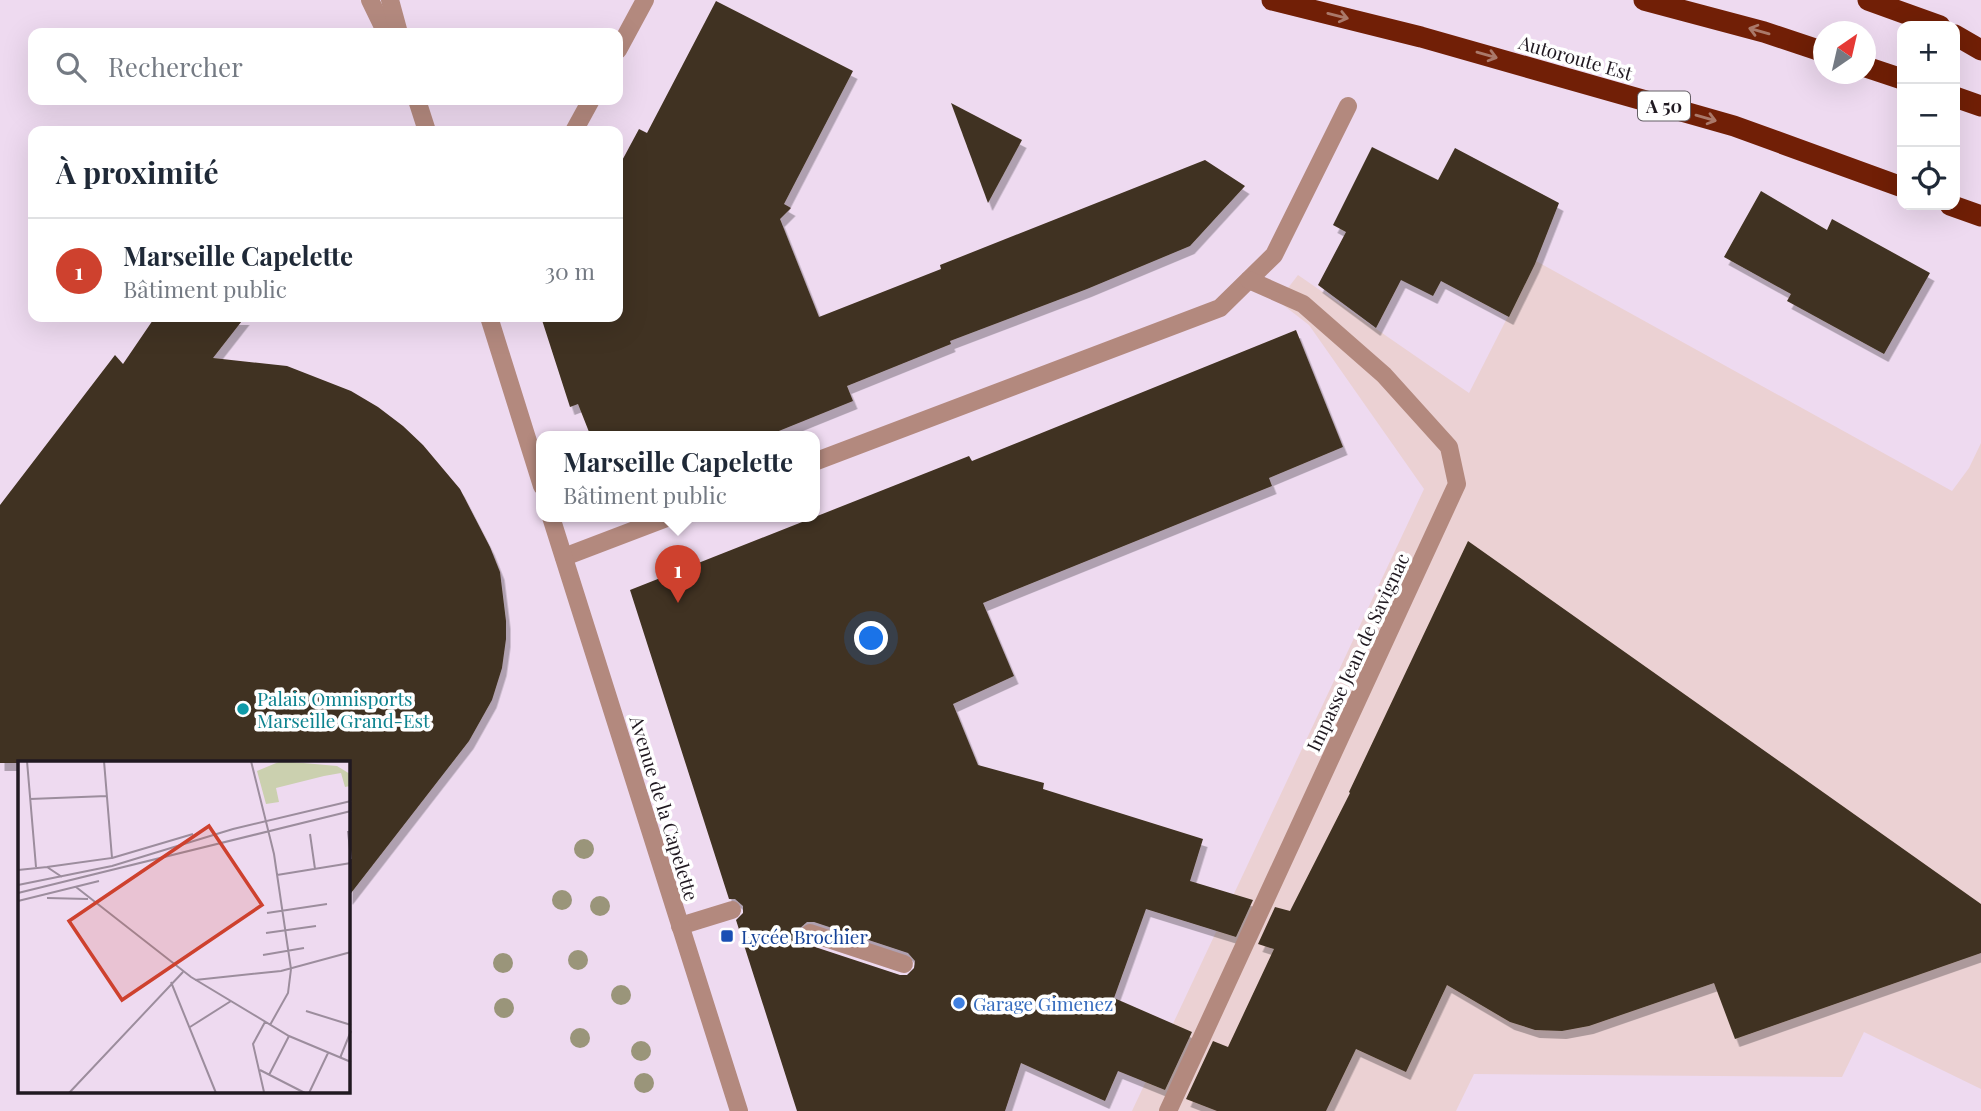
<!DOCTYPE html>
<html lang="fr">
<meta charset="utf-8">
<style>
:root{--surface:#fff;--page:#f6f6f7;--text:#1f2937;--muted:#747a83;--line:#e0e1e3;--accent:#ce412e}
body{margin:0;font-family:"Playfair Display",serif;background:var(--page);color:var(--text)}
.controls{position:absolute;right:21px;top:21px;display:grid;overflow:hidden;border-radius:14px;box-shadow:0 7px 28px #0002}
.controls button{width:63px;height:63px;display:grid;place-items:center;padding:0;border:0;border-bottom:2px solid var(--line);background:var(--surface);color:var(--text);font:35px sans-serif}
.compass{position:absolute;left:1813px;top:21px;width:63px;height:63px;border-radius:50%;background:var(--surface);box-shadow:0 7px 28px #0002;rotate:34deg}
.you{position:absolute;left:872px;top:639px;width:24px;height:24px;margin:-18px;border:5px solid #fff;border-radius:50%;background:#1a73e8;box-shadow:0 0 0 10px #1a73e833}
.badge{display:grid;place-items:center;width:46px;height:46px;border-radius:50%;background:var(--accent);color:#fff;font-size:23px;font-weight:700}
.pin{position:absolute;translate:-50% -58px;filter:drop-shadow(0 2px 4px #0008)}
.pin::after{content:'';position:absolute;top:37px;width:24px;height:21px;background:inherit;clip-path:polygon(0 0,100% 0,50% 100%)}
.popup{position:absolute;left:536px;top:431px;width:284px;height:91px;box-sizing:border-box;display:grid;place-content:center;border-radius:14px;background:var(--surface);filter:drop-shadow(0 2px 5px #0005);font-size:23px;white-space:nowrap;color:var(--muted)}
.popup b{font-size:26px;color:var(--text)}
.popup::after{content:'';position:absolute;left:50%;top:100%;margin-left:-14px;border:14px solid transparent;border-top-color:var(--surface)}
.list{margin:0;padding:0;list-style:none}
h2{display:flex;justify-content:space-between;align-items:center;height:91px;margin:0;padding:0 28px;font-size:30px}
h2 small{font-size:23px;font-weight:400;color:var(--muted)}
.list li{display:grid;grid-template-columns:46px 1fr auto;gap:21px;align-items:center;box-sizing:border-box;height:105px;padding:0 28px;border-top:2px solid var(--line)}
.list b{display:block;font-size:26px;white-space:nowrap}
.list p{margin:0;font-size:23px;white-space:nowrap;color:var(--muted)}
.list em{font-size:23px;font-style:normal;color:var(--muted)}
.icon{flex:none;width:38px;height:38px;fill:none;stroke:currentColor;stroke-width:2;stroke-linecap:round;stroke-linejoin:round}
.map{position:relative;flex:none;width:1981px;height:1111px;overflow:hidden}
.search{position:absolute;background:var(--surface);box-shadow:0 7px 28px #0002;left:28px;top:28px;width:595px;height:77px;display:flex;align-items:center;gap:18px;box-sizing:border-box;padding:0 24px;border-radius:14px;color:var(--muted);font-size:26px}
.panel{position:absolute;background:var(--surface);box-shadow:0 7px 28px #0002;left:28px;top:126px;width:595px;height:196px;border-radius:14px}
.map>svg:first-child{display:block}
</style>
<div class="map">
<svg width="1981" height="1111" viewBox="0 0 1981 1111">
<defs>
<filter id="shadow"><feDropShadow dx="4.5" dy="8" stdDeviation="0" flood-color="#0004"/></filter>
</defs>
<rect width="100%" height="100%" fill="#eedaf0"/>
<!-- education -->
<polygon fill="#ebd1d3" points="1536,261 1952,491 1969,468 1981,443 1981,1089 1864,1032 1842,1077 1474,1074 1456,1111 1132,1111 1424,489 1309,325 1278,301 1298,275 1469,393"/>
<!-- building -->
<g fill="#413220" fill-rule="evenodd" filter="url(#shadow)">
<polygon points="716,1 853,71 784,204 791,208 780,219 819,317 941,269 940,265 1205,160 1245,186 1190,246 1087,289 950,341 951,344 847,386 853,401 764,437 591,437 578,404 570,407 541,317 618,317 618,168 639,129 647,133"/>
<polygon points="951,103 1022,140 988,203"/>
<polygon points="1372,147 1438,180 1455,148 1559,203 1535,264 1509,317 1441,281 1433,296 1401,280 1376,328 1318,285 1346,232 1333,225"/>
<polygon points="1761,191 1827,230 1832,219 1930,273 1884,354 1787,301 1791,294 1724,257"/>
<polygon points="155,317 245,317 213,358 287,366 351,391 378,407 403,426 423,445 460,489 490,547 500,572 506,621 506,639 502,668 492,700 469,741 348,897 348,763 0,763 0,505 115,355 123,364"/>
<path d="M1296,330l47,117 -74,31 3,8 -289,117 31,73 -61,28 25,61 66,18 -1,6 160,50 -13,42 63,19 -17,37 -90,-28 -32,89 78,34 -27,58 -47,-19 -13,30 -84,-38 -16,48h-208l-61,-191 7,-7v-7l-8,-7h-6l-99,-309 339,-134 3,5zM807,922h7l94,31 7,8 -1,7 -7,7h-7l-94,-31 -5,-4 -2,-5v-6z"/>
<polygon points="1468,541 1981,904 1981,953 1735,1039 1714,983 1589,1026 1562,1031 1535,1030 1510,1022 1447,985 1406,1072 1356,1049 1326,1111 1217,1111 1186,1099 1213,1041 1228,1047 1274,949 1258,944 1275,907 1290,911 1350,793 1349,792"/>
</g>
<g fill="none" stroke-linecap="round" stroke-linejoin="round">
<!-- service -->
<g stroke="#b3897e" stroke-width="18">
<polyline points="618,50 645,0"/>
<polyline points="574,131 591,100"/>
<polyline points="814,462 1220,308 1274,255 1348,106"/>
<polyline points="564,557 669,517"/>
<polyline points="680,926 732,910"/>
<polyline points="810,933 904,964"/>
<polyline points="1168,1111 1457,484 1449,447 1384,375 1303,304 1249,280"/>
</g>
<!-- tertiary -->
<g stroke="#b3897e" stroke-width="18">
<polyline points="370,0 386,33"/>
<polyline points="390,0 399,33"/>
<polyline points="417,100 427,131"/>
<polyline points="489,317 542,486"/>
<polyline points="551,517 739,1111"/>
</g>
<!-- motorway -->
<g stroke="#711f06" stroke-width="21">
<polyline points="1272,0 1421,37 1734,126 1902,187"/>
<polyline points="1644,0 1764,32 1824,52"/>
<polyline points="1868,0 1940,26"/>
<polyline points="1955,35 1981,50"/>
<polyline points="1866,67 1902,79"/>
<polyline points="1955,97 1981,106"/>
<polyline points="1950,205 1981,216"/>
</g>
</g>
<!-- trees -->
<g fill="#9a957a">
<circle cx="584" cy="849" r="10"/>
<circle cx="562" cy="900" r="10"/>
<circle cx="600" cy="906" r="10"/>
<circle cx="578" cy="960" r="10"/>
<circle cx="503" cy="963" r="10"/>
<circle cx="621" cy="995" r="10"/>
<circle cx="504" cy="1008" r="10"/>
<circle cx="580" cy="1038" r="10"/>
<circle cx="641" cy="1051" r="10"/>
<circle cx="644" cy="1083" r="10"/>
</g>
<!-- one-way arrows -->
<defs><path id="oneway-shaft" d="M-6 0H5M1.5-3L5.5 0L1.5 3" fill="none" stroke-width="1.6" stroke-linecap="round" stroke-linejoin="round" transform="scale(1.75)"/></defs>
<g stroke="#aa796a">
<use href="#oneway-shaft" transform="translate(1338 16) rotate(14)"/>
<use href="#oneway-shaft" transform="translate(1759 31) rotate(-164)"/>
<use href="#oneway-shaft" transform="translate(1487 55) rotate(16)"/>
<use href="#oneway-shaft" transform="translate(1706 118) rotate(16)"/>
</g>
<!-- markers -->
<circle fill="#0f9aa8" stroke="#fff" stroke-width="2.5" cx="243" cy="709" r="7"/>
<rect fill="#1a4fb4" stroke="#fff" stroke-width="2.5" x="720" y="929" width="14" height="14" rx="3.5"/>
<circle fill="#3f7fe0" stroke="#fff" stroke-width="2.5" cx="959" cy="1003" r="7"/>
<g text-anchor="middle" dominant-baseline="central" stroke-width="7" stroke-linejoin="round" paint-order="stroke">
<!-- shield labels -->
<rect fill="#fff" stroke="#635e64" stroke-width="2" x="1638" y="91.5" width="52" height="29" rx="5"/>
<g font-size="18" font-weight="bold" fill="#201921">
<text x="1664" y="106">A 50</text>
</g>
<!-- street labels -->
<g font-size="19" fill="#201921" stroke="#fff">
<text transform="translate(1576 57) rotate(16)">Autoroute Est</text>
<text transform="translate(1357 652) rotate(-65)">Impasse Jean de Savignac</text>
<text transform="translate(665 808) rotate(73)">Avenue de la Capelette</text>
</g>
<!-- culture labels -->
<g font-size="19" fill="#0d838f" stroke="#fff" text-anchor="start">
<text x="257" y="698">Palais Omnisports<tspan x="257" dy="22">Marseille Grand-Est</tspan></text>
</g>
<!-- transit labels -->
<g font-size="19" fill="#164399" stroke="#fff" text-anchor="start">
<text x="741" y="936">Lycée Brochier</text>
</g>
<!-- shop labels -->
<g font-size="19" fill="#366cbe" stroke="#fff" text-anchor="start">
<text x="973" y="1003">Garage Gimenez</text>
</g>
</g>
<!-- overview -->
<g transform="translate(18 761)">
<rect width="332" height="332" fill="#eedaf0"/>
<path d="M263,0l56,5 13,8v12l-5,1 -4,-14 -17,3 -48,12 3,14 -13,2 -9,-33z" fill="#cbd0af"/>
<path fill="none" stroke="#9c8d9d" stroke-width="2" d="M9,0l9,106M233,0l23,93 17,115 -3,24 -18,32M12,38l77,-3M330,70l3,28M292,73l5,35M94,97l81,-24M29,106l65,-9 -8,-97M0,109l29,-3 15,10M259,114l74,-12M0,124l94,-19 121,-37 118,-28M58,126l115,90 98,59 62,26M0,132l333,-82M29,137l41,1M0,140l81,-20M249,152l60,-9M248,172l50,-7M245,194l41,-7M177,219l86,-9 70,-19M153,221l45,111M288,250l45,14M172,266l41,-26M322,297l11,-27M242,309l45,23M251,314l20,-39M246,331l-11,-48 12,-22M51,332l114,-121M291,332l19,-40"/>
<path fill="#ce412e" fill-opacity="0.15" stroke="#ce412e" stroke-width="3.5" d="M191,65l53,79 -140,95 -53,-79z"/>
<rect width="332" height="332" fill="none" stroke="#201921" stroke-width="3.5"/>
</g>
</svg>
<div class="controls">
<button>+</button>
<button>−</button>
<button><svg class="icon" aria-label="locate" viewBox="0 0 24 24"><circle cx="12" cy="12" r="6"/><path d="M12 2v4M12 18v4M2 12h4M18 12h4"/></svg></button>
</div>
<svg class="compass" viewBox="-18 -18 36 36"><path d="M0-13l5 13h-10z" fill="#e53935"/><path d="M0 13l5-13h-10z" fill="#747a83"/></svg>
<div class="you"></div>
<div class="pin badge" style="left:678px;top:603px">1</div>
<div class="popup"><b>Marseille Capelette</b>Bâtiment public</div>
<div class="search"><svg class="icon" aria-label="search" viewBox="0 0 24 24"><circle cx="10" cy="10" r="6"/><path d="M15 15l6 6"/></svg>Rechercher</div>
<section class="panel">
<h2>À proximité<small></small></h2>
<ul class="list">
<li><span class="badge">1</span><div><b>Marseille Capelette</b><p>Bâtiment public</p></div><em>30 m</em></li>
</ul>
</section>
</div>
